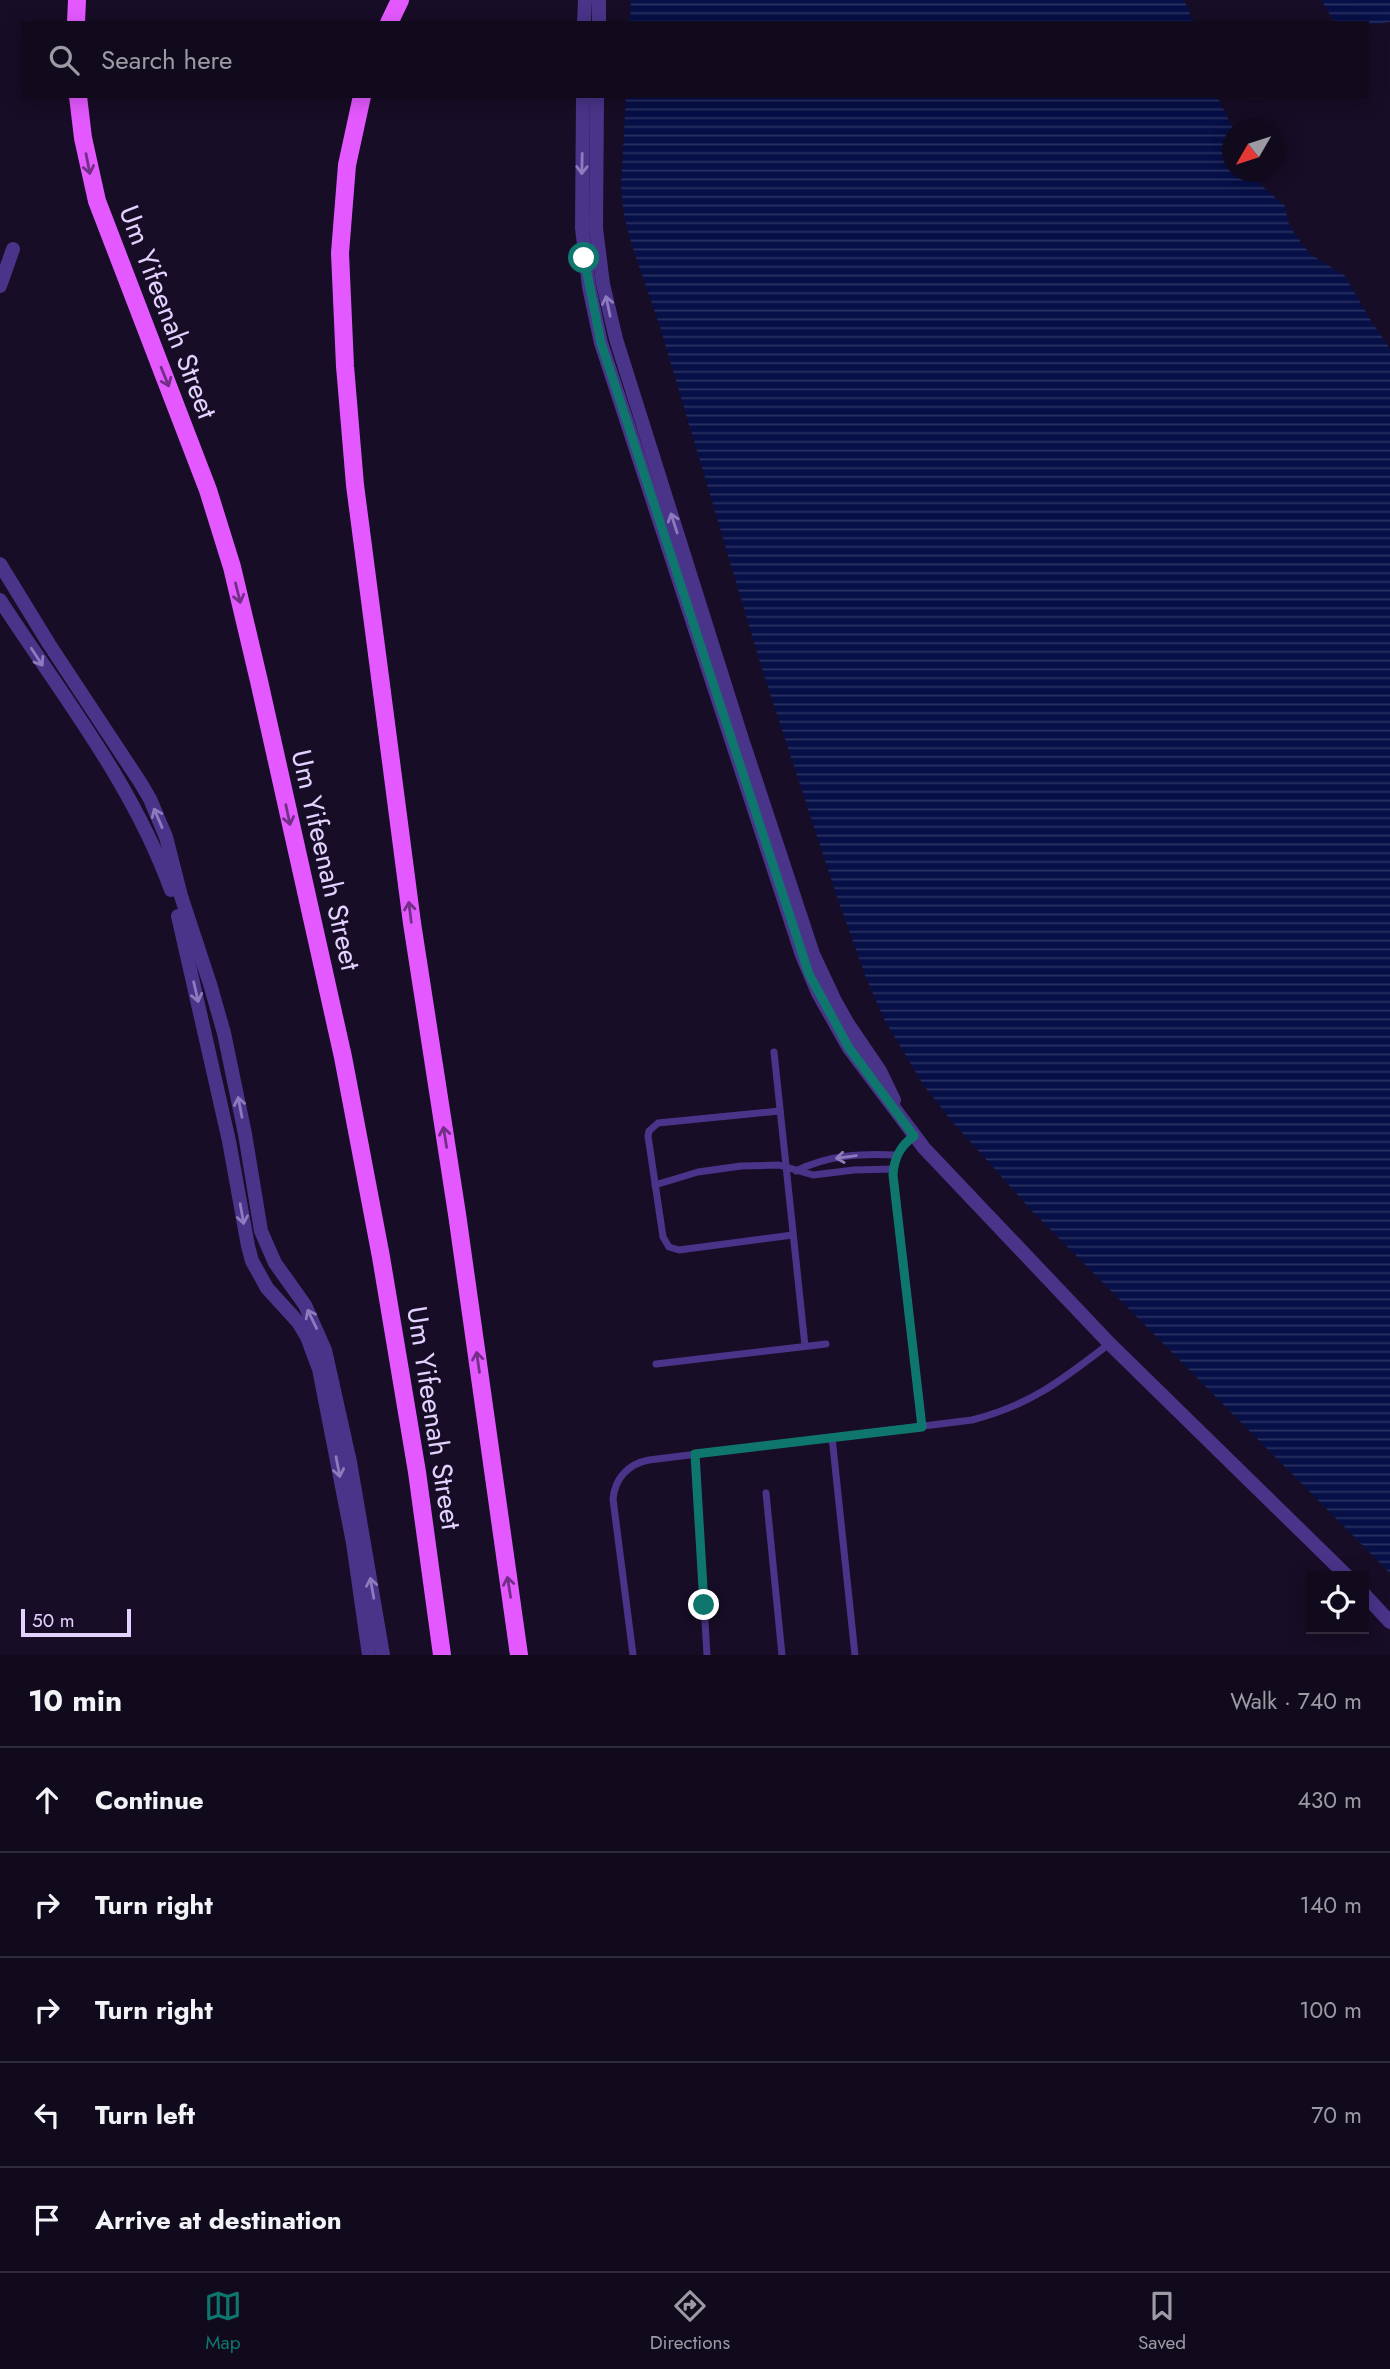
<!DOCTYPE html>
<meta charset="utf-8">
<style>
:root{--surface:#110a1c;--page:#1e1829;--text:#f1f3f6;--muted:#9c9aa3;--line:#302b3b;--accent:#0f766e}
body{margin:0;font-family:Jost,sans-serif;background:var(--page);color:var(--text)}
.controls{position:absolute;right:21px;bottom:21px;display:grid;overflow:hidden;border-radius:0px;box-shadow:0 4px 18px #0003}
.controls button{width:63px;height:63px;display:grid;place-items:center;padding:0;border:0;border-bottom:2px solid var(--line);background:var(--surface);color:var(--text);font:35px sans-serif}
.compass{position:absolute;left:1222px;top:119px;width:63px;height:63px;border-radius:50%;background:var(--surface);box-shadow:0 4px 18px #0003;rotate:231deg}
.scale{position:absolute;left:21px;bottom:18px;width:110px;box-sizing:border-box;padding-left:7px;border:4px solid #e1d2ff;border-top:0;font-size:19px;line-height:24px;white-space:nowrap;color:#e1d2ff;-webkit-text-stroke:5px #170d26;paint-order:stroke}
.stop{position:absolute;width:21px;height:21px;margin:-16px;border:5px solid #0f766e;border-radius:50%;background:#fff}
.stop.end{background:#0f766e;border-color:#fff;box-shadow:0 2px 7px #0008}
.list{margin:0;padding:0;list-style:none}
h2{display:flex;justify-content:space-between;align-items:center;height:91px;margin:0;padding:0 28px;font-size:30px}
h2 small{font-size:23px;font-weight:400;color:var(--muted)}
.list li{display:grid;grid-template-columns:46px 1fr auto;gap:21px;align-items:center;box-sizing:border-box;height:105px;padding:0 28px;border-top:2px solid var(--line)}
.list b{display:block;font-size:26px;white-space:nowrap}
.list em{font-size:23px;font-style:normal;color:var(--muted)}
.icon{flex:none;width:38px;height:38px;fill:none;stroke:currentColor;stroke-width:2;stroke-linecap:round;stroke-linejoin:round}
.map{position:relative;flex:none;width:1390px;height:1655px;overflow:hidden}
.search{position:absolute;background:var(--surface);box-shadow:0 4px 18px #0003;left:21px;right:21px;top:21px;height:77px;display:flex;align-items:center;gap:18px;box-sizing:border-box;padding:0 24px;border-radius:0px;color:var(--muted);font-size:26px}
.sheet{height:616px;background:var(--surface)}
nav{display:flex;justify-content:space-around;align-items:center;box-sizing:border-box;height:98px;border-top:2px solid var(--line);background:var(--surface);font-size:19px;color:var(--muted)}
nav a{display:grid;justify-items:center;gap:4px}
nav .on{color:var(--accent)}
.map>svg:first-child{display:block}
</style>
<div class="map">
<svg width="1390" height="1655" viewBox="0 0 1390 1655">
<defs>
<pattern id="water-rules" width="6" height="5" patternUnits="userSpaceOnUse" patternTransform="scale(1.75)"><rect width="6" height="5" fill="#060f46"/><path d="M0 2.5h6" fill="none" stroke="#2a3162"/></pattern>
</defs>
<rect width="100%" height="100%" fill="#170d26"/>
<!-- water -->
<g fill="url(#water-rules)">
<polygon points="631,0 1184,0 1194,23 630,23"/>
<polygon points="1321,0 1390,0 1390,22 1367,25 1367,23 1335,23"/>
<polygon points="626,96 1217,96 1233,129 1232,172 1250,172 1263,187 1285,206 1288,222 1294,233 1310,254 1345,276 1370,319 1390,349 1390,1573 1032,1211 950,1119 924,1086 885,1021 866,978 835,891 762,669 660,327 632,246 624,215 621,188"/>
</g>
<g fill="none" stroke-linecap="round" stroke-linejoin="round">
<!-- service -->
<g stroke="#493489" stroke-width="7">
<polyline points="774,1052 805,1346"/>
<polyline points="780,1111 658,1123 649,1131 648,1136 663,1237 669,1247 679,1250 793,1235"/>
<path d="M914,1136c-14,10 -20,22 -21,39l29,252"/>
<path d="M796,1171c32,-16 66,-18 101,-16"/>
<polyline points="655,1185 698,1172 741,1166 779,1165 813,1175 854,1170 893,1169"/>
<polyline points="656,1364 826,1344"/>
<polyline points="832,1437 855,1655"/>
<polyline points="695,1454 707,1655"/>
<polyline points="766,1493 782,1655"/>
<path d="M633,1655l-20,-156c2,-21 15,-35 36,-39l323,-40c59,-15 90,-40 137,-76"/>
</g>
<!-- minor -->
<g stroke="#493489" stroke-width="14">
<polyline points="584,23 585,0"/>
<polyline points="599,23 599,0"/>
<polyline points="583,96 582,228 589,287 601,343 802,955 818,993 849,1048 924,1148 1110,1344 1347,1576"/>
<polyline points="597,96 596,228 603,284 616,339 742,739 813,954 835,1001 848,1024 880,1071 894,1100"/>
<polyline points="0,286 13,249"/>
<polyline points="0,564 49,644 140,782 150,799 166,837 181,896 210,984 224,1033 245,1134 261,1231 275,1263 305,1305 325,1350 350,1462 383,1655"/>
<path d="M0,600c61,94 133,184 171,290"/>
<polyline points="178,916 229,1141 248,1246 252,1261 267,1288 298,1322 307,1337 319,1369 353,1543 369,1655"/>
<polyline points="1364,1594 1390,1622"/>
</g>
<!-- primary -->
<g stroke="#e459ff" stroke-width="18">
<polyline points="76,23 77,0"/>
<polyline points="389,23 400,0"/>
<polyline points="78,96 83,138 97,201 208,490 232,567 259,681 343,1057 381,1257 417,1472 442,1655"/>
<polyline points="362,96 347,165 340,253 345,366 355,485 412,923 457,1214 519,1655"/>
</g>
</g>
<!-- one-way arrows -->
<defs><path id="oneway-shaft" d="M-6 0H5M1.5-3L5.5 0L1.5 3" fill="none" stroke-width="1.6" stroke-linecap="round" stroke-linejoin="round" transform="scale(1.75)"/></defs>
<g stroke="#732f88">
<use href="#oneway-shaft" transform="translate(88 164) rotate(79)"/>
<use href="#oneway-shaft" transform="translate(165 377) rotate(68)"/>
<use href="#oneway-shaft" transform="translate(238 593) rotate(76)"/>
<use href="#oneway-shaft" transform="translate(288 815) rotate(78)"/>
<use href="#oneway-shaft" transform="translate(410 912) rotate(-97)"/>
<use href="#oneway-shaft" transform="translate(445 1137) rotate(-99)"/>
<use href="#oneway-shaft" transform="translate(478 1362) rotate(-98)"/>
<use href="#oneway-shaft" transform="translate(509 1587) rotate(-99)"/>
</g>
<g stroke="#8d7bbe">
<use href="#oneway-shaft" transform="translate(582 164) rotate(91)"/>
<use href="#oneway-shaft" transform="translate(608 306) rotate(-102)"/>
<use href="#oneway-shaft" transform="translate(674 523) rotate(-108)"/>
<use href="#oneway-shaft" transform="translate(37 657) rotate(57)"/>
<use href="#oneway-shaft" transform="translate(158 818) rotate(-113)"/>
<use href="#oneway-shaft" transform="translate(196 992) rotate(77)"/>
<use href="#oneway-shaft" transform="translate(240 1107) rotate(-101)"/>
<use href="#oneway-shaft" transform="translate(846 1157) rotate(172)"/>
<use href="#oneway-shaft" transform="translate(242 1214) rotate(80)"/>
<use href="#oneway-shaft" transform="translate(312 1319) rotate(-116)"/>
<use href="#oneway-shaft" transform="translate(338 1467) rotate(79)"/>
<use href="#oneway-shaft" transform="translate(372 1588) rotate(-100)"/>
</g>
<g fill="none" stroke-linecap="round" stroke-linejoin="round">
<!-- route -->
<path stroke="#0f766e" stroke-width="9" d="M584,258l17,85 208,631 40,74 65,88c-14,10 -20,22 -21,39l29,252 -227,27 9,151"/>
</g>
<g text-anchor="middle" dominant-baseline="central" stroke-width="5" stroke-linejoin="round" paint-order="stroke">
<!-- street labels -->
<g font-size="28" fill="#e1d2ff" stroke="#170d26">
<text transform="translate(168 312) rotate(69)">Um Yifeenah Street</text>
<text transform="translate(326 860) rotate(77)">Um Yifeenah Street</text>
<text transform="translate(434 1418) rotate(81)">Um Yifeenah Street</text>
</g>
</g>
</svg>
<div class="controls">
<button><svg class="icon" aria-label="locate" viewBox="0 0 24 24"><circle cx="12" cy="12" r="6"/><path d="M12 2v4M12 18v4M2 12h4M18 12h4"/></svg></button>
</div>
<svg class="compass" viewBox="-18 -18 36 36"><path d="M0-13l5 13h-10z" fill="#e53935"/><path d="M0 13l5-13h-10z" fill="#9c9aa3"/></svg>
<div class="scale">50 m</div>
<div class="stop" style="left:584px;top:258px"></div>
<div class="stop end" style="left:704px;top:1605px"></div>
<div class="search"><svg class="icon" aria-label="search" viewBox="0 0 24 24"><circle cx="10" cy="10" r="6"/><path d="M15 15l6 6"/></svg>Search here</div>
</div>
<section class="sheet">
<h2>10 min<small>Walk · 740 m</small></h2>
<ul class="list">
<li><svg class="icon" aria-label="ahead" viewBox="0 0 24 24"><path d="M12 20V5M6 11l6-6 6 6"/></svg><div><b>Continue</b></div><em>430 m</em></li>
<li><svg class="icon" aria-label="right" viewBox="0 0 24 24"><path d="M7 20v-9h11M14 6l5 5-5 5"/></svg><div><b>Turn right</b></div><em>140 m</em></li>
<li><svg class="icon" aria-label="right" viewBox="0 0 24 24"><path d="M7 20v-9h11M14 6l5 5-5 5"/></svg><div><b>Turn right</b></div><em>100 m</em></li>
<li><svg class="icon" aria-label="left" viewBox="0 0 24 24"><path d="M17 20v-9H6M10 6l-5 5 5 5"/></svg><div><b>Turn left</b></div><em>70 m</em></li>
<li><svg class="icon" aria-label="arrive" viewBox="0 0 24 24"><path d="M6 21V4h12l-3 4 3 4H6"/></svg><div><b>Arrive at destination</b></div></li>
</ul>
</section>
<nav>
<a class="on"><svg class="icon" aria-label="map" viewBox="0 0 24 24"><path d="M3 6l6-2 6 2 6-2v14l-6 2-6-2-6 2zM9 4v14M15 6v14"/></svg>Map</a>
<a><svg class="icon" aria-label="directions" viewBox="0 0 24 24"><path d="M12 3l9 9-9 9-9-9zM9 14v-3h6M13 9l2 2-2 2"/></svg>Directions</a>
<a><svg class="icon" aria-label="saved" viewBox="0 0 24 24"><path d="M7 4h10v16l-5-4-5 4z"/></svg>Saved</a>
</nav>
